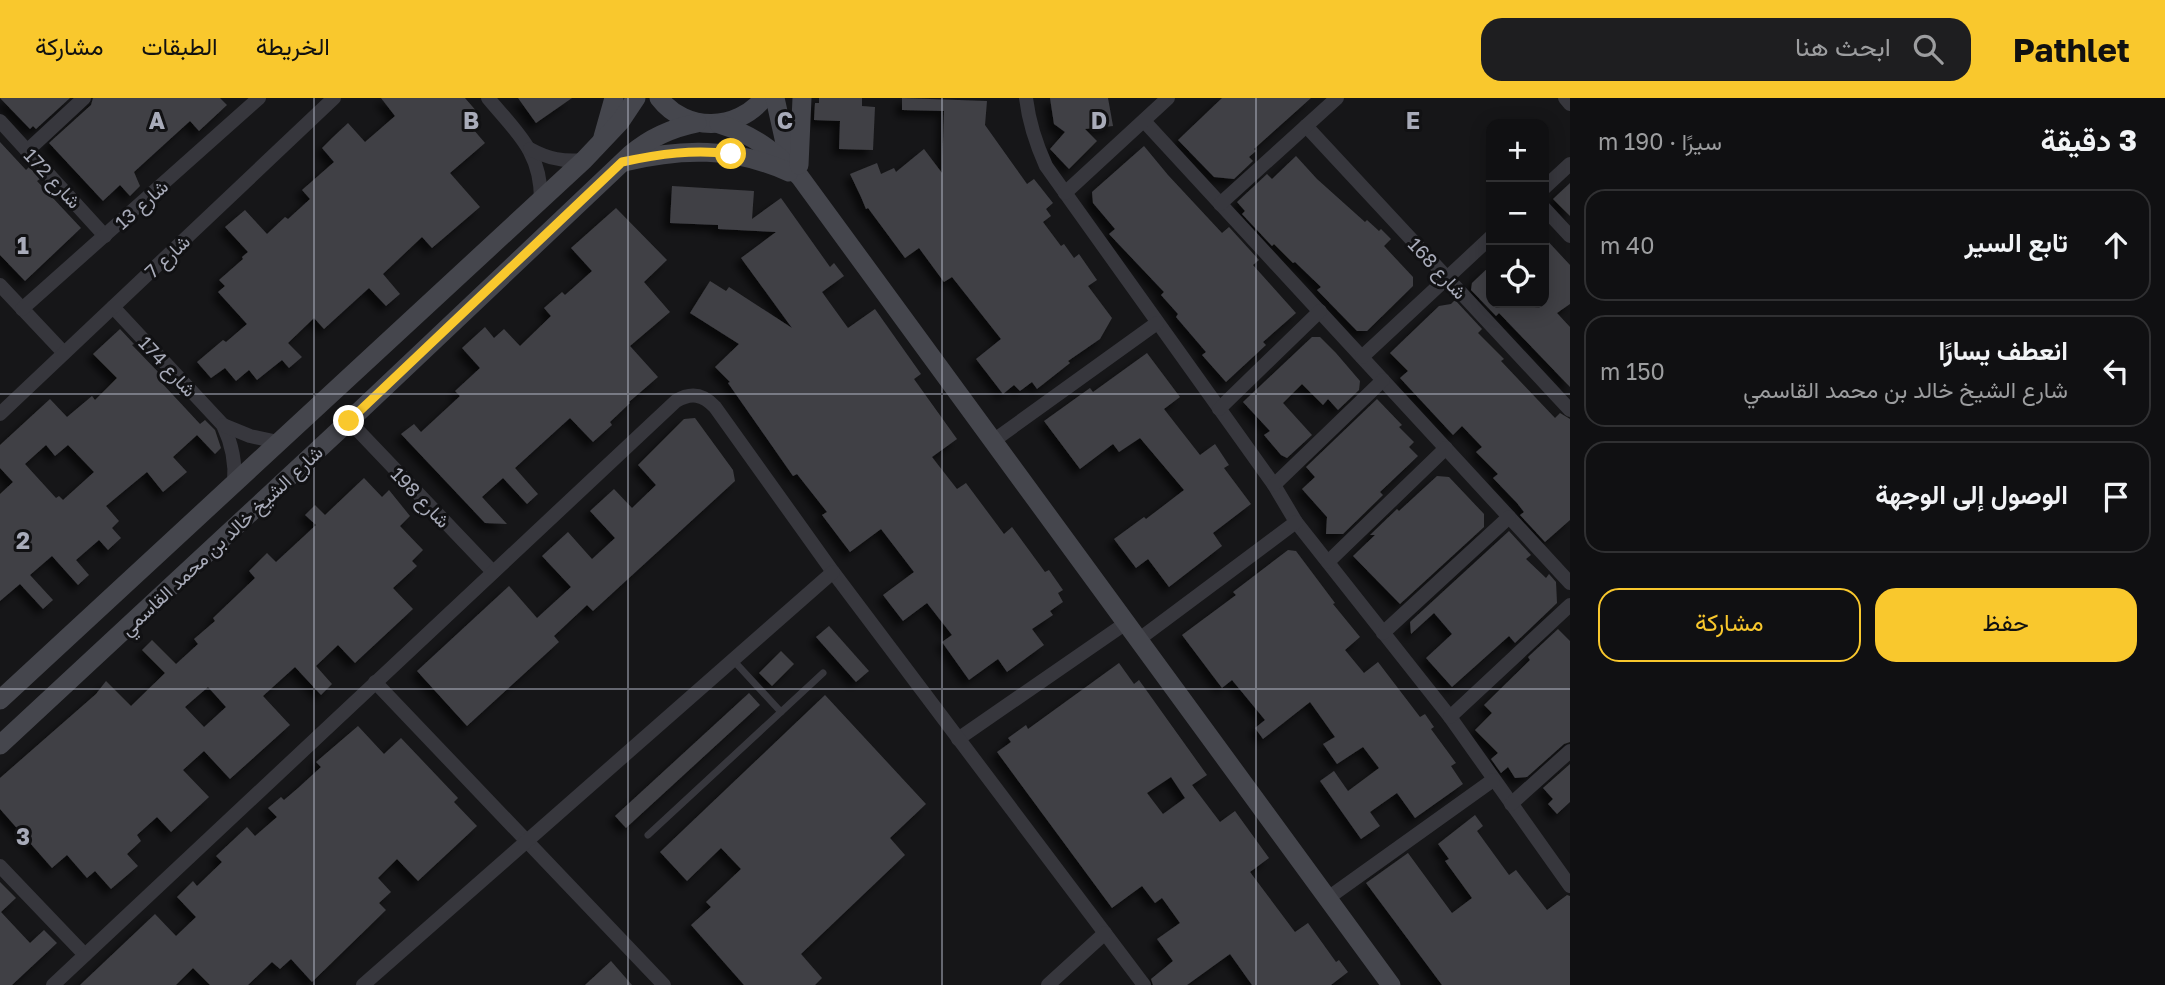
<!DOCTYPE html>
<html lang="ar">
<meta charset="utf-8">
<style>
:root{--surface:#101012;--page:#1e1e20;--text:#f1f3f6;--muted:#9c9d9f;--line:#303032;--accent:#f9c82d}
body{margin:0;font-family:"Golos Text",Vazirmatn,sans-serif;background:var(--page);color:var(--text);direction:rtl}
.controls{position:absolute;right:21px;top:21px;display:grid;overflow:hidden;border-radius:14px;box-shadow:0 4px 18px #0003}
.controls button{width:63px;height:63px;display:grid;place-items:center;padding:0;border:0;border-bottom:2px solid var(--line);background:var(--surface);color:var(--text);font:35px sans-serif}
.stop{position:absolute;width:21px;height:21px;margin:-16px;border:5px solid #f9c82d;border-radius:50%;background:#fff}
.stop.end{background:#f9c82d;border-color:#fff;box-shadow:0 2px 7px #0008}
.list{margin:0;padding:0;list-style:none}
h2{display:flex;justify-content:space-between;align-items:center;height:91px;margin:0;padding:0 28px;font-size:30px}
h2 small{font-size:23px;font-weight:400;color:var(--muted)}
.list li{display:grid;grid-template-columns:46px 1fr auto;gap:21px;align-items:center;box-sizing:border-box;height:112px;margin:0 14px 14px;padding:0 14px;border:2px solid var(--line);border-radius:21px}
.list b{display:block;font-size:26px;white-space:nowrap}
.list p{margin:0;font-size:23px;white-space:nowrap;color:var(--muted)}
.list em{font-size:23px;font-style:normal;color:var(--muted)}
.actions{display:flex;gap:14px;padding:21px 28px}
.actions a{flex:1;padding:16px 0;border:2px solid var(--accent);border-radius:21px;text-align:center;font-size:24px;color:var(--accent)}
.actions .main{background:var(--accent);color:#111}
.icon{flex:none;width:38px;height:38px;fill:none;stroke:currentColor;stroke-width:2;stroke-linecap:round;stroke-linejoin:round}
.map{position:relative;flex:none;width:1570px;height:887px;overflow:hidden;direction:ltr}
header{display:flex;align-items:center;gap:42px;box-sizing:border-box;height:98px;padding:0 35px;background:var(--accent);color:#111}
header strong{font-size:33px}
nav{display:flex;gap:38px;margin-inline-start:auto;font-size:24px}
.search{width:490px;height:63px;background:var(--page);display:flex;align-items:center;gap:18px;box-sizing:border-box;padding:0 24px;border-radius:21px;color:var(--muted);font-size:26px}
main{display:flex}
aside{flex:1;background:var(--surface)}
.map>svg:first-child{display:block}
</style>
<header>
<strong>Pathlet</strong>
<div class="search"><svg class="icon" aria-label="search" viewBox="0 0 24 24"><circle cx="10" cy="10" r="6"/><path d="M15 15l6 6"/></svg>ابحث هنا</div>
<nav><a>الخريطة</a><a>الطبقات</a><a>مشاركة</a></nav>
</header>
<main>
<aside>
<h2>3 دقيقة<small>سيرًا · 190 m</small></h2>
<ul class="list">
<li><svg class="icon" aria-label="ahead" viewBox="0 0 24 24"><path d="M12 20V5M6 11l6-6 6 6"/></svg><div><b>تابع السير</b></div><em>40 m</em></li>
<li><svg class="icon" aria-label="left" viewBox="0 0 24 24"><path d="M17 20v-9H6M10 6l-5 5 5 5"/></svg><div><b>انعطف يسارًا</b><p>شارع الشيخ خالد بن محمد القاسمي</p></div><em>150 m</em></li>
<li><svg class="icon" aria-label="arrive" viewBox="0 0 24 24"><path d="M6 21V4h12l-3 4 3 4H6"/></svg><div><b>الوصول إلى الوجهة</b></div></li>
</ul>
<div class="actions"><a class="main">حفظ</a><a>مشاركة</a></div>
</aside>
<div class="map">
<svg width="1570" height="887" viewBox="0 0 1570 887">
<defs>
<filter id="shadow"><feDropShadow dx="-6" dy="6" stdDeviation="3.5" flood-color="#0009"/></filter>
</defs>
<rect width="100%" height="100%" fill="#161618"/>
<!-- building -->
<g fill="#404045" fill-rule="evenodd" filter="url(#shadow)">
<polygon points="0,0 70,0 36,31 33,28 30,31"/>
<polygon points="93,0 220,0 227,7 199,33 190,23 134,74 140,88 130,98 120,87 103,103 49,45 91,7"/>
<polygon points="381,0 465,0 478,15 467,24 485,45 450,75 480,109 432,150 422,139 383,176 400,196 386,208 369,190 324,231 314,220 288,245 302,259 289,270 282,262 257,282 249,272 236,283 225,270 211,280 197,264 223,242 226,244 247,226 218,194 225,188 219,182 243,161 242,159 248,154 225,129 245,112 267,136 285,119 288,121 310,101 302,92 334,64 322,50 332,40 348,25 365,44 395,18"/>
<polygon points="518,0 572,0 536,25"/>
<polygon points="819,0 862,0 862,8 875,9 873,52 839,51 840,23 814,22 815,5 819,5"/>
<polygon points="902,0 987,3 985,27 1027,86 1034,81 1053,105 1046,111 1051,118 1043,124 1061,148 1064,146 1074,160 1079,156 1097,182 1088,188 1112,220 1100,241 1068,263 1070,265 1037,291 1032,284 1020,293 1014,287 1003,296 976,261 1001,241 952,179 944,184 919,150 905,160 868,110 866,111 861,99 850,76 877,65 881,76 894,70 896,74 924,51 942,75 944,13 902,12"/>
<polygon points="1050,0 1108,0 1113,28 1085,31 1097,43 1069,71 1050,51 1065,34 1054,26"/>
<polygon points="1222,0 1311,0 1254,51 1256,53 1249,59 1253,63 1234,81 1214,79 1178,42"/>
<polygon points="0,44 26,72 29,69 40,81 37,83 81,130 25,183 0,157"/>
<polygon points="1144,48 1168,77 1222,135 1229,129 1259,162 1253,167 1296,215 1263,244 1266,247 1226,284 1202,257 1206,254 1176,219 1178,216 1161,197 1164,194 1109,136 1115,131 1093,105 1092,94"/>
<polygon points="1296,58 1317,81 1365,124 1367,122 1379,133 1381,131 1391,141 1384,148 1413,179 1413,188 1367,233 1357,233 1317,192 1321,189 1295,164 1293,165 1274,146 1272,148 1242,116 1245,113 1237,104 1267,76 1272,81"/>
<polygon points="1570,85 1570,118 1553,101"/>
<polygon points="672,88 754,93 752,121 781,100 830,169 834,165 844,178 822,194 848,230 875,211 921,276 914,281 957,341 932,359 957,391 966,385 1004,436 1012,429 1045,474 1049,472 1063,492 1058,495 1063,504 1050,513 1053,517 1032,531 1044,547 1007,574 998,561 969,582 942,544 952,537 927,505 903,523 883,497 914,474 881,431 850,454 822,417 827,414 797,376 793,378 728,285 730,284 715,269 739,246 690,215 710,183 726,193 729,189 792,230 741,160 776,134 718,131 718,127 670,125"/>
<polygon points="616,110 667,162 644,184 670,214 630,248 658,279 629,304 630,305 610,324 612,327 593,344 570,320 515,370 538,396 527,406 503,380 482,399 507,426 485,425 401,336 414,326 421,334 460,298 455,293 480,270 462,250 485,229 494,240 504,231 520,248 551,218 544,210 562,194 565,197 592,173 571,150"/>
<polygon points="1544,139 1570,167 1570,206 1557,215 1570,229 1570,289 1499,215 1496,218 1471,192 1472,185 1491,167 1491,205 1544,205"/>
<polygon points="1455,202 1482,231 1478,235 1504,261 1501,263 1555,320 1560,315 1570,321 1570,422 1545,444 1520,417 1524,414 1517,405 1493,380 1498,376 1476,354 1482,349 1462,328 1453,337 1400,280 1408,273 1390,255 1439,208 1451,206"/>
<path d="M120,231l14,15 -2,1 32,33 -4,3 40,43 5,-4 10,10 6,18 -6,6 -18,-19 -24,22 14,15 -24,20 -16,-20 -41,34 13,15 -7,7 9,10 -13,12 -9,-10 -23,20 13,15 -11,10 -26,-29 -22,19 23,25 -10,9 -23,-25 -20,17v-107l13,-12 -13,-14v-23l50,-46 17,18 25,-21 3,4 22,-22 -24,-24zM46,347l9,11 13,-11 26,27 -31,28 -4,-4 -3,2 -31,-34z"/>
<polygon points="1312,239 1320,239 1336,255 1360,283 1359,292 1338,312 1328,301 1323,307 1302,286 1283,305 1312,337 1287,360 1281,357 1264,337 1270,333 1243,304"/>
<polygon points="1147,255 1180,299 1164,311 1200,357 1215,346 1229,367 1224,370 1251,406 1213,435 1222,448 1169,489 1148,461 1136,470 1114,441 1144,419 1146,421 1184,392 1140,340 1119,354 1113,346 1080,371 1044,323 1090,290 1093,294"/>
<polygon points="1377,301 1402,327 1399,329 1414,344 1409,349 1418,358 1380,394 1383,397 1343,436 1326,436 1327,419 1302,391 1315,379 1306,369"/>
<polygon points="695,320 733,372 735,383 593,513 587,507 554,538 559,544 467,628 417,573 509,488 537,520 571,489 542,458 568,434 592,461 615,440 590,413 614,391 632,410 656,387 638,367 684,321"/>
<polygon points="1437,378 1449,379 1484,416 1484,429 1400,506 1353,458 1375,437 1370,437 1397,411 1399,413"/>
<path d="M364,380l18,19 7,-7 21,26 -10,10 23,24 -11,11 5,5 -24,22 20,21 -58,54 -17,-18 -22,21 16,18 -11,11 -26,-28 -32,29 27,29 -60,54 -26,-28 -21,19 26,27 -38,35 -14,-15 -20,18 4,6 -14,13 11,12 -27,23 -16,-18 -8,7 -20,-23 -15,13 -52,-59v-31l96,-84 10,-13 25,25 34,-33 -23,-23 10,-10 24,24 22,-20 -4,-5 21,-18 -2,-3 42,-40 -6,-7 18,-18 9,9 40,-37 -11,-10 10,-10 10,10zM208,589l18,20 -22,20 -19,-20z"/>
<polygon points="1509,433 1531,457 1526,461 1546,480 1549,476 1556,484 1557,505 1515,545 1509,538 1452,589 1426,560 1452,536 1434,515 1411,536 1410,524"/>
<polygon points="1288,452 1296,453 1335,505 1333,506 1360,539 1345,552 1364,575 1378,564 1420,619 1425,616 1434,629 1431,631 1456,665 1451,668 1463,686 1415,720 1397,695 1370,714 1380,728 1361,741 1320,683 1334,673 1348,693 1379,670 1363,649 1337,666 1323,646 1335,639 1310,604 1263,641 1255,630 1265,622 1232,582 1222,590 1182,537 1236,497 1233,494"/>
<polygon points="829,528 869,573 856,584 816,539"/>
<polygon points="1558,531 1570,543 1570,644 1564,646 1527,679 1515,680 1508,669 1501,675 1491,661 1498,655 1475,632 1492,615 1484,607 1530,562 1528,559"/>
<polygon points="781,553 794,566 772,588 759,575"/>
<path d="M1119,565l15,21 5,-4 68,95 -15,10 28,37 15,-11 34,47 -19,14 45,60 13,-9 28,39 3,-2 9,12 -17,13h-79l-22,-31 -43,31h-34l-2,-6 22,-18 -16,-22 23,-16 -18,-25 -7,5 -13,-17 -30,22 -115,-156 14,-10 -3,-4 18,-13 2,4zM1171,679l14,21 -22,16 -16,-21z"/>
<polygon points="749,595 760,607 626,730 615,718"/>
<polygon points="825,597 926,706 890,740 905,757 801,856 822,880 815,887 744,887 691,827 711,809 706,804 741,771 721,750 687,783 660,754"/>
<polygon points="358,628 384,656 401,640 458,700 454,704 477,728 418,783 397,761 378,780 391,794 379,805 386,812 312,884 291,861 280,871 272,864 248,887 210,887 193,870 176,887 80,887 155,816 176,838 196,819 177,799 193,783 197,788 222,764 216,758 247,729 255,738 277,719 268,710 281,699 284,702 298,690 321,669 316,664"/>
<polygon points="1570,666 1570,704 1557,716 1548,706 1553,701 1543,690"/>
<polygon points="1475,717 1483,728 1477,733 1509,777 1516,772 1547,812 1567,797 1570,798 1570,887 1442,887 1366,785 1408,755 1452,815 1472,800 1445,763 1449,761 1438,746"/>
<polygon points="0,784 16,800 1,814 30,845 44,832 57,845 12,887 0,887"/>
<polygon points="611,863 632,887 585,887"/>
</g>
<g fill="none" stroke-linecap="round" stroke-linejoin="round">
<!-- lane -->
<g stroke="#37373d" stroke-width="7">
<polyline points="733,562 781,614"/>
<polyline points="648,737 823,575"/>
</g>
<!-- street -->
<g stroke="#37373d" stroke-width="14">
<path d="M488,0c29,35 53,53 53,102"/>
<path d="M1026,0c3,25 10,46 20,68l228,319 22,37 154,195 120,169"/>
<polyline points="1565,0 1570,6"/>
<polyline points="0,23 105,138"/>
<polyline points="1144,23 1570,485"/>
<polyline points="1306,28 1570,312"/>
<path d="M530,51c18,10 34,13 54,11"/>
<polyline points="27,53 84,0"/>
<polyline points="1544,90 1570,66"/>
<polyline points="1065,95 1168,0"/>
<polyline points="1220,106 1337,0"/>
<polyline points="1544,110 1570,138"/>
<polyline points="0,187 64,255"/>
<path d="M113,209l110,118c9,19 13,37 11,58"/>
<polyline points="22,211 259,0"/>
<polyline points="1362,259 1491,139"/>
<polyline points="1219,311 1320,213"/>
<polyline points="0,316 334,0"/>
<polyline points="349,323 493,474"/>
<polyline points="223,327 250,338 278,344"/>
<polyline points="993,343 1157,225"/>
<polyline points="1274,387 1383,282"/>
<polyline points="1328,464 1446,350"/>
<polyline points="1383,535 1509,419"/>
<polyline points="1138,542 1296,424"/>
<polyline points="375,584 664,887"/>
<polyline points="1450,619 1570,507"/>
<polyline points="958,641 1126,525"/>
<polyline points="1511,706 1570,653"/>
<polyline points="0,768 85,857"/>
<polyline points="1328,800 1493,682"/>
<path d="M53,887l623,-584c15,-9 27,-7 39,6l118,165 311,413"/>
<polyline points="363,887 833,474"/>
<polyline points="1048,887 1105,835"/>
</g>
<!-- secondary -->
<g stroke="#45464d" stroke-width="19">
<path d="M659,0c27,35 78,33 105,0"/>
<polyline points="775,0 785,45 794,68"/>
<path d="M719,26c33,10 57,28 81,53l591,808"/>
<polyline points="603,39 614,0"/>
<path d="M624,64c58,-14 109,-15 165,10"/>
<polyline points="799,67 802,0"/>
<polyline points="0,602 584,62 620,24 636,0"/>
<path d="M0,647l349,-324 282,-267c20,-17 41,-26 66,-31"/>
</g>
</g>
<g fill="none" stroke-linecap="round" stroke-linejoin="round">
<!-- route -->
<path stroke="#f9c82d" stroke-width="9" d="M349,323l273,-259c37,-8 72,-13 109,-8"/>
</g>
<!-- grid -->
<path fill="none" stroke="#a8abb9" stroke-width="2" stroke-opacity="0.55" d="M314,0v887M628,0v887M942,0v887M1256,0v887M0,296h1570M0,591h1570"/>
<g text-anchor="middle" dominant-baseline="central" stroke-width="6" stroke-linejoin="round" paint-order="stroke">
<!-- street labels -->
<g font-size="19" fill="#a8abb9" stroke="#111113">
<text transform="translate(53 80) rotate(47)">شارع 172</text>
<text transform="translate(141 106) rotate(-42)">شارع 13</text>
<text transform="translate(167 158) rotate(-43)">شارع 7</text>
<text transform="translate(1438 170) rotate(47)">شارع 168</text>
<text transform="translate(168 268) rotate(47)">شارع 174</text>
<text transform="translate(421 399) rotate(46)">شارع 198</text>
<text transform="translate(221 442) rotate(-43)">شارع الشيخ خالد بن محمد القاسمي</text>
</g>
</g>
<g font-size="23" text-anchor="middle" font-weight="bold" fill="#a8abb9" stroke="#111113" stroke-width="6" stroke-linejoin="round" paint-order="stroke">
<text x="157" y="31">A</text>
<text x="471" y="31">B</text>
<text x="785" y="31">C</text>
<text x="1099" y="31">D</text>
<text x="1413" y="31">E</text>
<text x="23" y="156">1</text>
<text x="23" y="451">2</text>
<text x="23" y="747">3</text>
</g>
</svg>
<div class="controls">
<button>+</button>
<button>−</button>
<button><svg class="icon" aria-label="locate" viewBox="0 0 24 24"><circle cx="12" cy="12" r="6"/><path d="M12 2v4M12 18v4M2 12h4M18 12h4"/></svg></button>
</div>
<div class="stop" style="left:731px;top:56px"></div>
<div class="stop end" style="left:349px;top:323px"></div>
</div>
</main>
